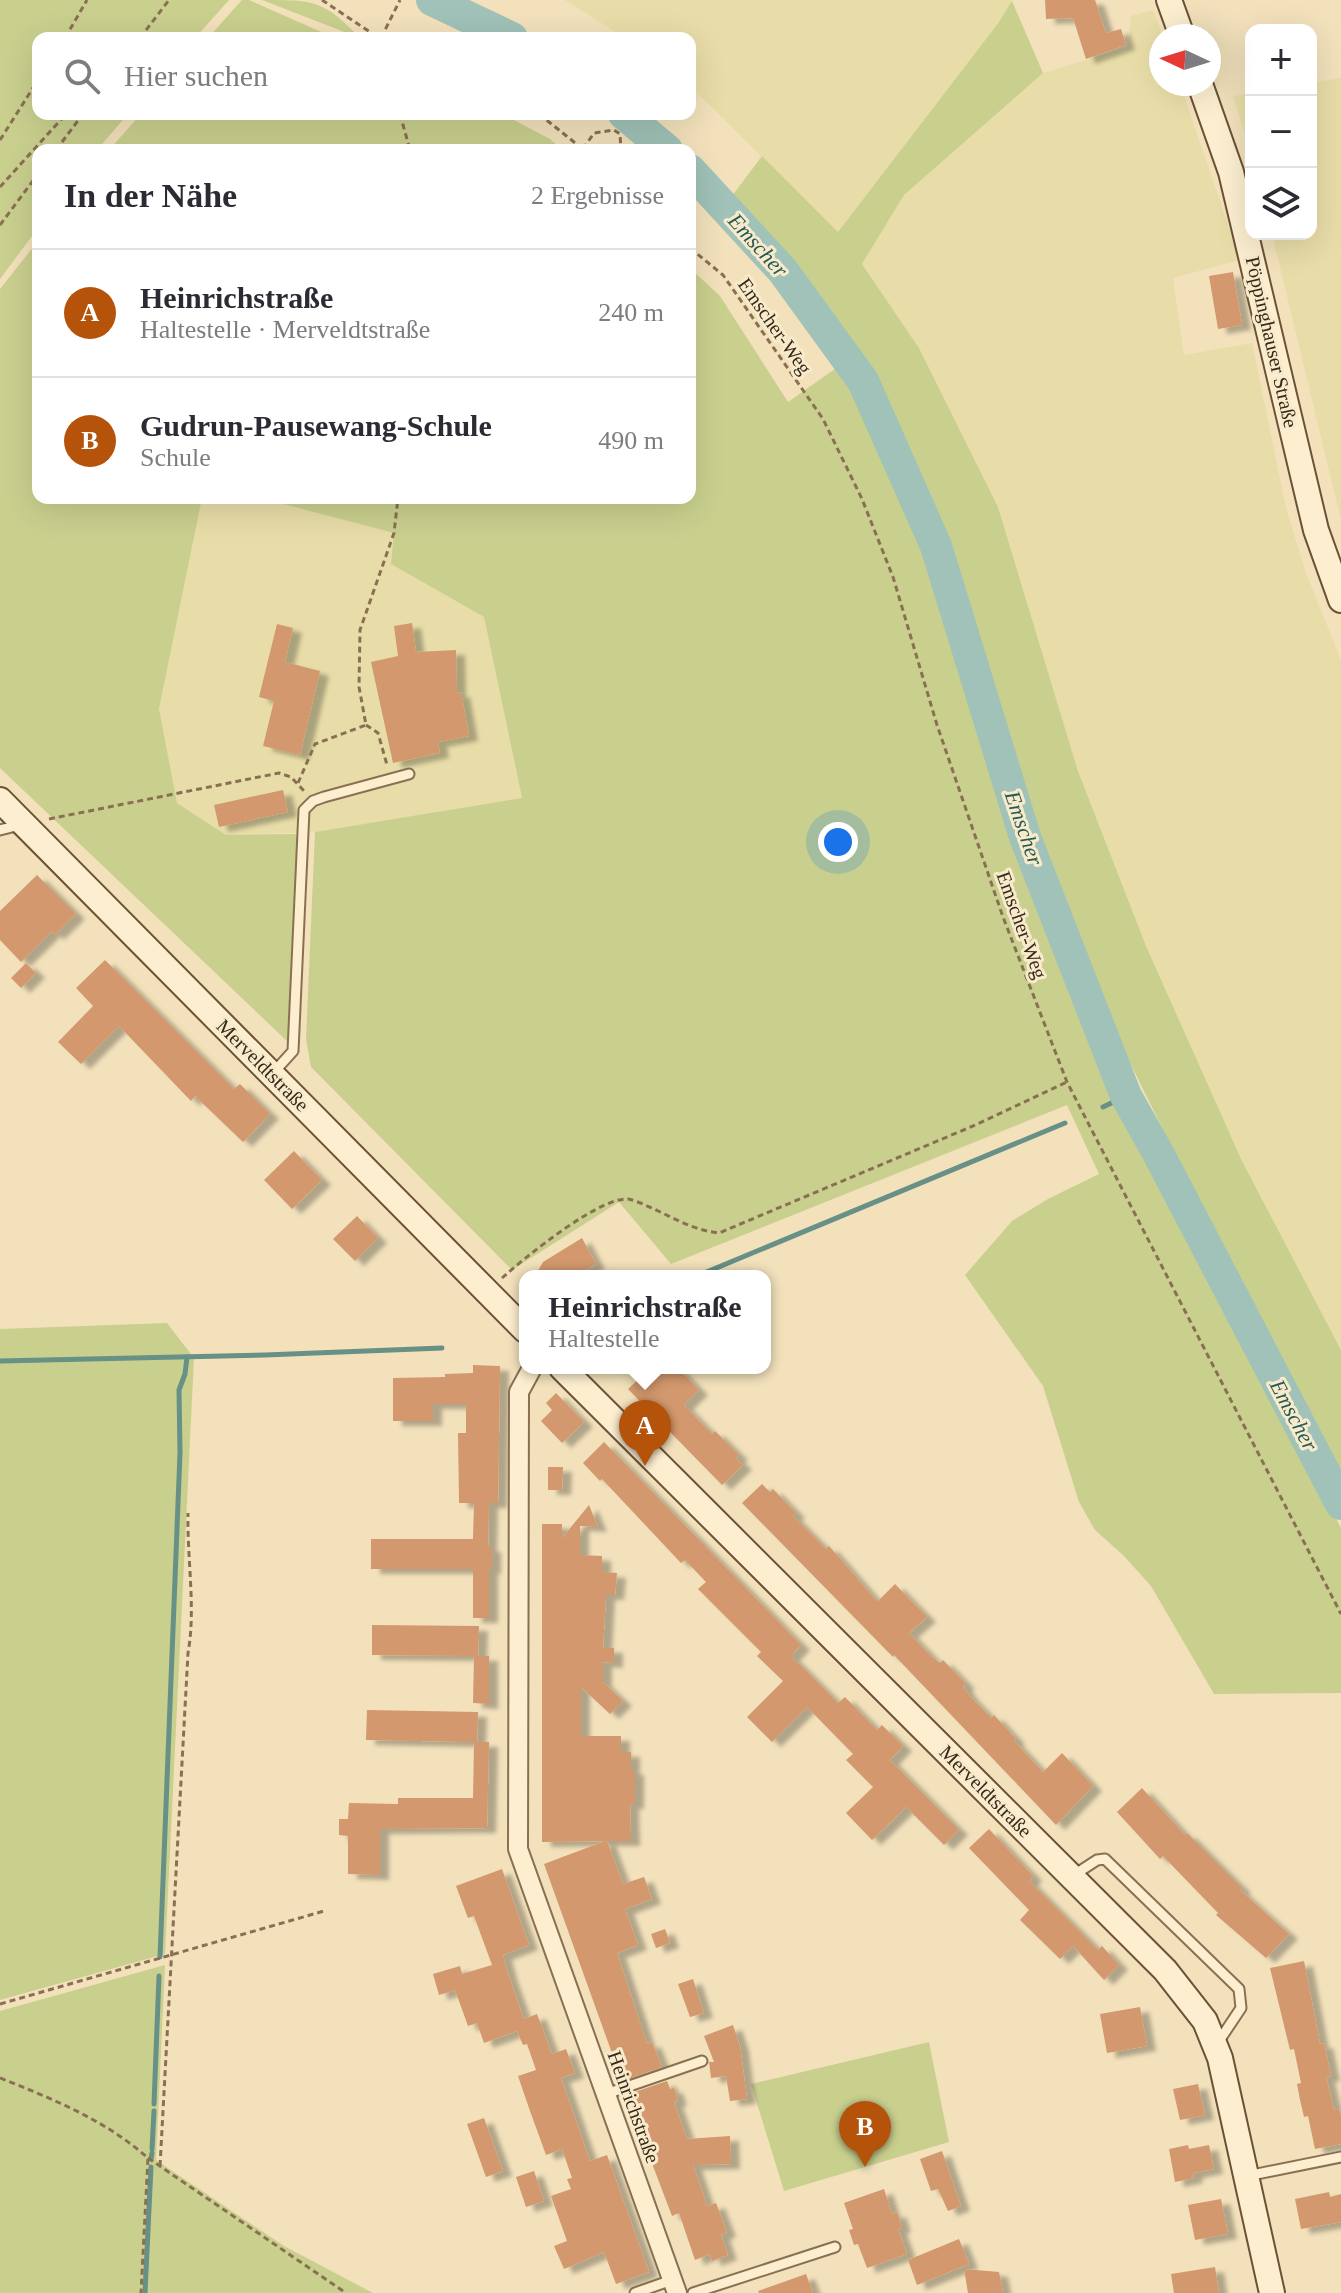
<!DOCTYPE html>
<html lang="de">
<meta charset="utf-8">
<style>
:root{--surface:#fff;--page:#f7f7f7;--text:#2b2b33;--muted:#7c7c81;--line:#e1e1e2;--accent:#b45309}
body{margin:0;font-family:"Times New Roman",serif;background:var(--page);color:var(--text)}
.controls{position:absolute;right:24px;top:24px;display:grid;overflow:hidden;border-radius:16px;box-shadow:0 8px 32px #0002}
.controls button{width:72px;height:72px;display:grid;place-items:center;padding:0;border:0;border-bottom:2px solid var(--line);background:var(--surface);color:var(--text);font:40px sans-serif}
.compass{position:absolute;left:1149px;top:24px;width:72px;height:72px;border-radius:50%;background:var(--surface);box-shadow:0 8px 32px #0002;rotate:274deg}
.you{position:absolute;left:838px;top:842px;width:28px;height:28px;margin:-20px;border:6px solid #fff;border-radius:50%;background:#1a73e8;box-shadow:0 0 0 12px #1a73e833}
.badge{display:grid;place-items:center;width:52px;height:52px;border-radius:50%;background:var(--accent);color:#fff;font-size:26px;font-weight:700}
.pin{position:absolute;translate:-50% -66px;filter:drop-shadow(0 2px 4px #0008)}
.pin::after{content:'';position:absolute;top:42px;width:28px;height:24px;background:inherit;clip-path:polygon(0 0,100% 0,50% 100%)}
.popup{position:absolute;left:519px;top:1270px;width:252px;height:104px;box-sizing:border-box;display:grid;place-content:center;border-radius:16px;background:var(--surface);filter:drop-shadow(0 2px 6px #0005);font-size:26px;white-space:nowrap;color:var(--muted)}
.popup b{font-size:30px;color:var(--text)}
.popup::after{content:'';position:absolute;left:50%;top:100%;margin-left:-16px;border:16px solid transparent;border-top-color:var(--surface)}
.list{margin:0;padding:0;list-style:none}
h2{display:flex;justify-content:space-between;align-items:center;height:104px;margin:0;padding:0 32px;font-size:34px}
h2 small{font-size:26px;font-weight:400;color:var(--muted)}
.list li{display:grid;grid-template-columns:52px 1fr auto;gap:24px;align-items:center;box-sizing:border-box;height:128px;padding:0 32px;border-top:2px solid var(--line)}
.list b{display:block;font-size:30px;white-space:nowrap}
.list p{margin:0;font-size:26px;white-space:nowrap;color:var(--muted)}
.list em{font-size:26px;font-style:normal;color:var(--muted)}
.icon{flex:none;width:44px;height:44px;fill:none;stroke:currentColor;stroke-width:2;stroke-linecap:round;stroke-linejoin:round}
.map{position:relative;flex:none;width:1341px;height:2293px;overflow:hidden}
.search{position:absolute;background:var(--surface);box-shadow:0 8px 32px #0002;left:32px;top:32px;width:664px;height:88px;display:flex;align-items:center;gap:20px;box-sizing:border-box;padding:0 28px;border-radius:16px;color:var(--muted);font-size:30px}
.panel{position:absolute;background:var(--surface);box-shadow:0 8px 32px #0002;left:32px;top:144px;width:664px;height:360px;border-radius:16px}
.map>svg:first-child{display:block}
</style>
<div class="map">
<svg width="1341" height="2293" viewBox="0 0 1341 2293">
<defs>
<filter id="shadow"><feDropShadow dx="9" dy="5" stdDeviation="2" flood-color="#0004"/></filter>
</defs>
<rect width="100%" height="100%" fill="#f2e1bb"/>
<!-- farmland -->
<g fill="#e8dda8">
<polygon points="565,0 1012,0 1012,1 999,22 838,232 690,86 690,38 625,38"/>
<polygon points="1153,10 1163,36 1161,84 1180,84 1240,260 1173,278 1184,355 1252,343 1286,508 1306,573 1341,660 1341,1350 1242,1161 1146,946 1078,771 998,507 919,348 862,264 904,195 994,114 1043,73 1128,47 1131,16"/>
<polygon points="1341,78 1341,520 1272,234 1311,234 1311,83"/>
<polygon points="1251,93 1251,154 1233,96"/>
<polygon points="202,498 260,498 394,533 392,564 484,617 522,799 315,832 226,835 176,803 159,709"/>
</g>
<!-- green -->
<g fill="#c9d08e">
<polygon points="0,0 229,0 195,38 38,38 38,114 128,114 97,150 38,150 38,228 0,279"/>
<polygon points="242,0 249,0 335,38 208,38"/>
<path d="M262,0c53,0 61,0 98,38z"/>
<polygon points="1012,1 1043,73 904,195 862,264 919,348 998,507 1078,771 1146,946 1242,1161 1341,1350 1341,1473 1224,1254 1114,1030 1038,832 950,553 899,431 867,371 793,263 732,196 762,156 838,232 999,22"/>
<polygon points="141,114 503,114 550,139 562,150 109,150"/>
<polygon points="38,241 38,498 202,498 159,709 177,803 226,835 298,834 288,1042 0,768 0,289"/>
<polygon points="690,268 720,296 788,402 852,357 857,402 890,470 926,559 1014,839 1065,978 1122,1109 1341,1528 1341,1693 1214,1694 1151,1586 1124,1556 1095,1530 1079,1502 1043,1386 965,1275 1012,1221 1048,1199 1099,1174 1067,1105 671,1264 619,1202 512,1270 311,1067 306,1039 315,832 522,798 484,617 391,564 394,533 260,498 690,498"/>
<polygon points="167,1323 194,1358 165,1954 0,2000 0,1329"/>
<polygon points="165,1965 156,2160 284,2246 373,2293 0,2293 0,2011"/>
<polygon points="929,2042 949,2142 784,2191 751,2084"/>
</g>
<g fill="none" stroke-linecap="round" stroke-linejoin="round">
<!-- stream -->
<g stroke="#679086" stroke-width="5">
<polyline points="1103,1107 1126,1096"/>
<polyline points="697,1276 1065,1123"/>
<polyline points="0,1361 265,1355 442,1348"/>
<polyline points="160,1957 180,1453 179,1390 185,1374 187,1357"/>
<polyline points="154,2104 159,1976"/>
<polyline points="152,2149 154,2111"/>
<polyline points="151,2159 152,2153"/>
<polyline points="145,2293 151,2167"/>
</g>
<!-- river -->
<g stroke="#a0c2b8" stroke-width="32">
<polyline points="432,0 512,38"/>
<polyline points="624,114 667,150"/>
<polyline points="690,170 783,271 863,381 936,546 1025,837 1126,1096 1158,1153 1341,1504"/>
</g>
</g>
<!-- building -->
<g fill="#d3986d" filter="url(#shadow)">
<polygon points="1045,0 1095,0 1106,33 1121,29 1126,45 1086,59 1073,18 1046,19"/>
<polygon points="1233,272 1242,325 1218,329 1209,276"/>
<polygon points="412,623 416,652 456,650 457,693 461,692 469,736 438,742 440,753 393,763 371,662 398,656 394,626"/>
<polygon points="277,624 293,628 285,662 320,671 300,755 263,746 274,701 259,697"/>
<polygon points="283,790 288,812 219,827 214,805"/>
<polygon points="37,875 76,914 55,935 52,931 21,962 0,940 0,911"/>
<polygon points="105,960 234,1089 240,1084 270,1114 243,1142 195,1096 191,1101 119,1026 81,1064 58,1042 93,1006 76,988"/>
<polygon points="26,963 36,973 21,988 11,978"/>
<polygon points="294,1151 322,1180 292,1209 264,1180"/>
<polygon points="357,1216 378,1238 355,1261 333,1239"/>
<polygon points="582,1238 596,1264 575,1276 535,1276 543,1262"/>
<polygon points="473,1365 500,1366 498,1503 489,1503 488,1547 492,1547 492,1569 489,1569 489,1618 473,1618 473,1569 371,1569 371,1539 473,1539 474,1503 459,1503 458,1433 466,1433 466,1404 433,1404 433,1421 393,1421 393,1378 445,1377 445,1374 473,1373"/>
<polygon points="650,1368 678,1368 699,1390 684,1405 712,1434 715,1431 739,1455 736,1458 743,1465 722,1485 628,1389"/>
<polygon points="556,1393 584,1422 562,1443 541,1421 552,1410 546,1403"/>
<polygon points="604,1442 801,1645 791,1656 838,1703 845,1697 877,1730 882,1725 903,1746 890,1760 959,1830 944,1845 906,1807 872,1840 846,1813 873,1787 846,1760 853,1754 807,1707 772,1742 747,1717 783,1681 757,1656 761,1652 698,1589 706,1582 685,1560 681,1563 602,1479 600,1481 583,1463"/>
<polygon points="548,1467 563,1467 562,1490 548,1490"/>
<polygon points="762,1484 770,1492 773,1489 796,1513 793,1516 826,1549 829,1546 875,1599 878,1601 895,1584 927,1617 909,1633 931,1656 940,1663 943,1660 966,1684 963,1686 969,1695 991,1718 994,1715 1016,1739 1014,1741 1043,1772 1062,1753 1093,1786 1056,1825 894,1655 893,1657 742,1503"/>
<polygon points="589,1505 598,1527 580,1526 580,1555 602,1556 602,1572 617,1573 615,1595 606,1595 603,1648 614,1648 614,1663 603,1662 603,1682 623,1701 610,1714 581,1687 581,1736 621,1736 621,1752 631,1752 631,1770 635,1770 635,1804 630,1804 631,1841 607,1841 623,1884 644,1877 652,1899 625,1909 638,1945 617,1953 647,2044 652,2042 662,2067 622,2081 544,1864 605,1841 542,1842 542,1524 562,1524 562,1538"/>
<polygon points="372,1625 479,1626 478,1656 489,1656 489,1704 473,1703 474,1656 372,1655"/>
<polygon points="367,1710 478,1712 477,1742 489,1742 487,1828 380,1829 380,1875 348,1874 348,1836 339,1835 339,1819 348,1819 349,1803 398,1804 398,1798 473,1798 474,1742 366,1740"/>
<polygon points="1142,1788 1185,1835 1187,1833 1242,1888 1240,1890 1289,1934 1266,1958 1216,1915 1218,1913 1163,1856 1160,1859 1117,1812"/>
<polygon points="989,1829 1033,1876 1029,1881 1098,1950 1102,1946 1119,1965 1104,1980 1073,1946 1060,1959 1020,1920 1029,1910 969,1848"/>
<polygon points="502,1869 529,1945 503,1955 508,1974 524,2019 537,2014 552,2054 566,2049 575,2073 561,2078 590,2161 607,2155 649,2272 616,2284 604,2252 564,2269 554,2246 567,2241 551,2196 571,2189 567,2179 572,2178 562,2149 546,2155 530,2111 518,2076 536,2070 527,2044 523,2045 517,2031 484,2043 477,2023 468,2026 455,1990 439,1995 433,1974 460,1966 462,1974 492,1965 474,1916 468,1918 456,1886"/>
<polygon points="665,1929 670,1943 656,1948 651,1934"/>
<polygon points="1304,1961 1320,2044 1324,2043 1331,2076 1326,2077 1334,2110 1339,2109 1341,2117 1341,2144 1315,2149 1308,2116 1304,2117 1300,2100 1297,2084 1301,2083 1294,2049 1290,2050 1270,1968"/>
<polygon points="693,1979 704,2013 690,2017 678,1984"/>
<polygon points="1140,2007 1147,2046 1107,2053 1100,2014"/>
<polygon points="733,2025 740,2046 747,2099 730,2101 726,2076 711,2078 709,2062 714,2062 704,2036"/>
<polygon points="667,2081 670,2089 674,2088 678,2101 674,2102 676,2108 687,2139 730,2136 731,2164 693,2165 707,2206 716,2203 727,2232 721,2235 728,2255 712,2261 710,2254 695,2260 679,2213 672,2216 626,2095"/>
<polygon points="1198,2084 1205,2115 1180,2120 1173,2089"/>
<polygon points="484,2118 503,2171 486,2177 467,2124"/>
<polygon points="1188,2145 1189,2149 1209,2145 1214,2169 1193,2173 1194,2178 1175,2182 1169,2149"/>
<polygon points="942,2151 961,2206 948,2211 938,2189 931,2191 920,2159"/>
<polygon points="534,2171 544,2201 526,2207 516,2177"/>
<polygon points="884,2189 892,2214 897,2212 902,2227 898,2229 907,2254 867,2268 858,2244 854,2245 849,2230 853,2229 844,2203"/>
<polygon points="1329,2192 1330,2197 1341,2194 1341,2222 1301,2229 1295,2199"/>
<polygon points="1221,2199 1228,2234 1195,2240 1188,2205"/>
<polygon points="959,2239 969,2264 917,2285 908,2260"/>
<polygon points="1215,2267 1219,2293 1174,2293 1171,2274"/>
<polygon points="964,2269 999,2272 1003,2293 968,2293"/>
<polygon points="806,2274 813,2293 759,2293 758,2291"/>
</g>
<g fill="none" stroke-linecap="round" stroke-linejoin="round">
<!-- lane casing -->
<g stroke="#8a7053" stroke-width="13">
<g id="lane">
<polyline points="0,830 20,825"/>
<polyline points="274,1072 293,1051 304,810 313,801 324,797 409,774"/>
<polyline points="1074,1875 1097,1860 1105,1859 1239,1989 1241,2008 1217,2044"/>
<polyline points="606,2094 702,2061"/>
<polyline points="1247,2176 1341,2157"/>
<polyline points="635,2293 672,2280"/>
<polyline points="693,2293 835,2247"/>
</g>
</g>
<!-- street casing -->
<g stroke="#8a7053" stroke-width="22">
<polyline id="street" points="532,1368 519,1392 518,1849 677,2293"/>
</g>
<!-- secondary casing -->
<g stroke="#6c5137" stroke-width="28">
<g id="secondary">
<polyline points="1169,0 1182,36"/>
<polyline points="1200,84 1231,172 1316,530 1341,600"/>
<polyline points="0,800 525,1330"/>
<polyline points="562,1368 1165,1970 1205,2021 1220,2058 1272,2293"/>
</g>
</g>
<!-- path -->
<g stroke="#8a7053" stroke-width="3" stroke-dasharray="6 4" stroke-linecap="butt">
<polyline points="322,0 379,38"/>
<polyline points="65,38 87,0"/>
<polyline points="140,38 169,0"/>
<polyline points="381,38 400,0"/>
<polyline points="400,114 410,150"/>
<polyline points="539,114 584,150"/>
<polyline points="0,140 38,80"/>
<polyline points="583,149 594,133 614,130 620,134 621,150"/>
<polyline points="56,150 83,114"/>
<polyline points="0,187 66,114"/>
<polyline points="0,225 38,174"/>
<polyline points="690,248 723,275 823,419 862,499 893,577 937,725 1003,917 1067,1082 1341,1614"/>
<polyline points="366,725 378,733 387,765"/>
<polyline points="298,783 315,744 366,725 359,687 360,630 394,533 398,498"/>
<polyline points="49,819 279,773 291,777 305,792"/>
<path d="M502,1278c21,-19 105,-88 130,-78 30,10 56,30 87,33l254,-107 94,-44"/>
<polyline points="0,2004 324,1911"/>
<path d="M0,2078c53,21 105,42 148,80l-7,135"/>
<polyline points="148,2158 346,2293"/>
<path d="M160,2166l28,-513c8,-44 -1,-94 0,-140"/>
</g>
<!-- lane -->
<use href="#lane" stroke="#fceecf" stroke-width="9"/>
<!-- street -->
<use href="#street" stroke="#fceecf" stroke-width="18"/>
<!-- secondary -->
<use href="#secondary" stroke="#fceecf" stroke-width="24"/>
</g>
<g text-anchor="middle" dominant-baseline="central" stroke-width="6" stroke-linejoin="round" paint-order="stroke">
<!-- street labels -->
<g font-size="20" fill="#38281a" stroke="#f8ebcb">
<text transform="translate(775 326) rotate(55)">Emscher-Weg</text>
<text transform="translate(1272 342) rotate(77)">Pöppinghauser Straße</text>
<text transform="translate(1022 925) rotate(70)">Emscher-Weg</text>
<text transform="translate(263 1065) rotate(45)">Merveldtstraße</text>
<text transform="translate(986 1791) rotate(45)">Merveldtstraße</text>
<text transform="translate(634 2107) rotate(70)">Heinrichstraße</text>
</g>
<!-- water labels -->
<g font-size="22" font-style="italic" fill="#285956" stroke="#f8ebcb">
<text transform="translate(758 245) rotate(48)">Emscher</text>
<text transform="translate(1024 828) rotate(71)">Emscher</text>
<text transform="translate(1294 1415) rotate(62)">Emscher</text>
</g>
</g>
</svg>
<div class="controls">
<button>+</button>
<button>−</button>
<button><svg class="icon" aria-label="layers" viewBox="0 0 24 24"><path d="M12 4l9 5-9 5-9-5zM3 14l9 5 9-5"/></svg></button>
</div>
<svg class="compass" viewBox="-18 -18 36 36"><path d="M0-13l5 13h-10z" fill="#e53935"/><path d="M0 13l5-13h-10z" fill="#7c7c81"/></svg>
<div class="you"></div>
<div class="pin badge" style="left:645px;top:1466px">A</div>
<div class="popup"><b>Heinrichstraße</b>Haltestelle</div>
<div class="pin badge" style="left:865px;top:2167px">B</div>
<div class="search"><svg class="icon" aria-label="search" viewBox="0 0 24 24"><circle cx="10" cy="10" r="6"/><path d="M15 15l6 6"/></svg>Hier suchen</div>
<section class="panel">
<h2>In der Nähe<small>2 Ergebnisse</small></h2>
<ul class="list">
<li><span class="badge">A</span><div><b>Heinrichstraße</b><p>Haltestelle · Merveldtstraße</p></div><em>240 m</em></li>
<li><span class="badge">B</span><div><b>Gudrun-Pausewang-Schule</b><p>Schule</p></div><em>490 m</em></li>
</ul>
</section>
</div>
